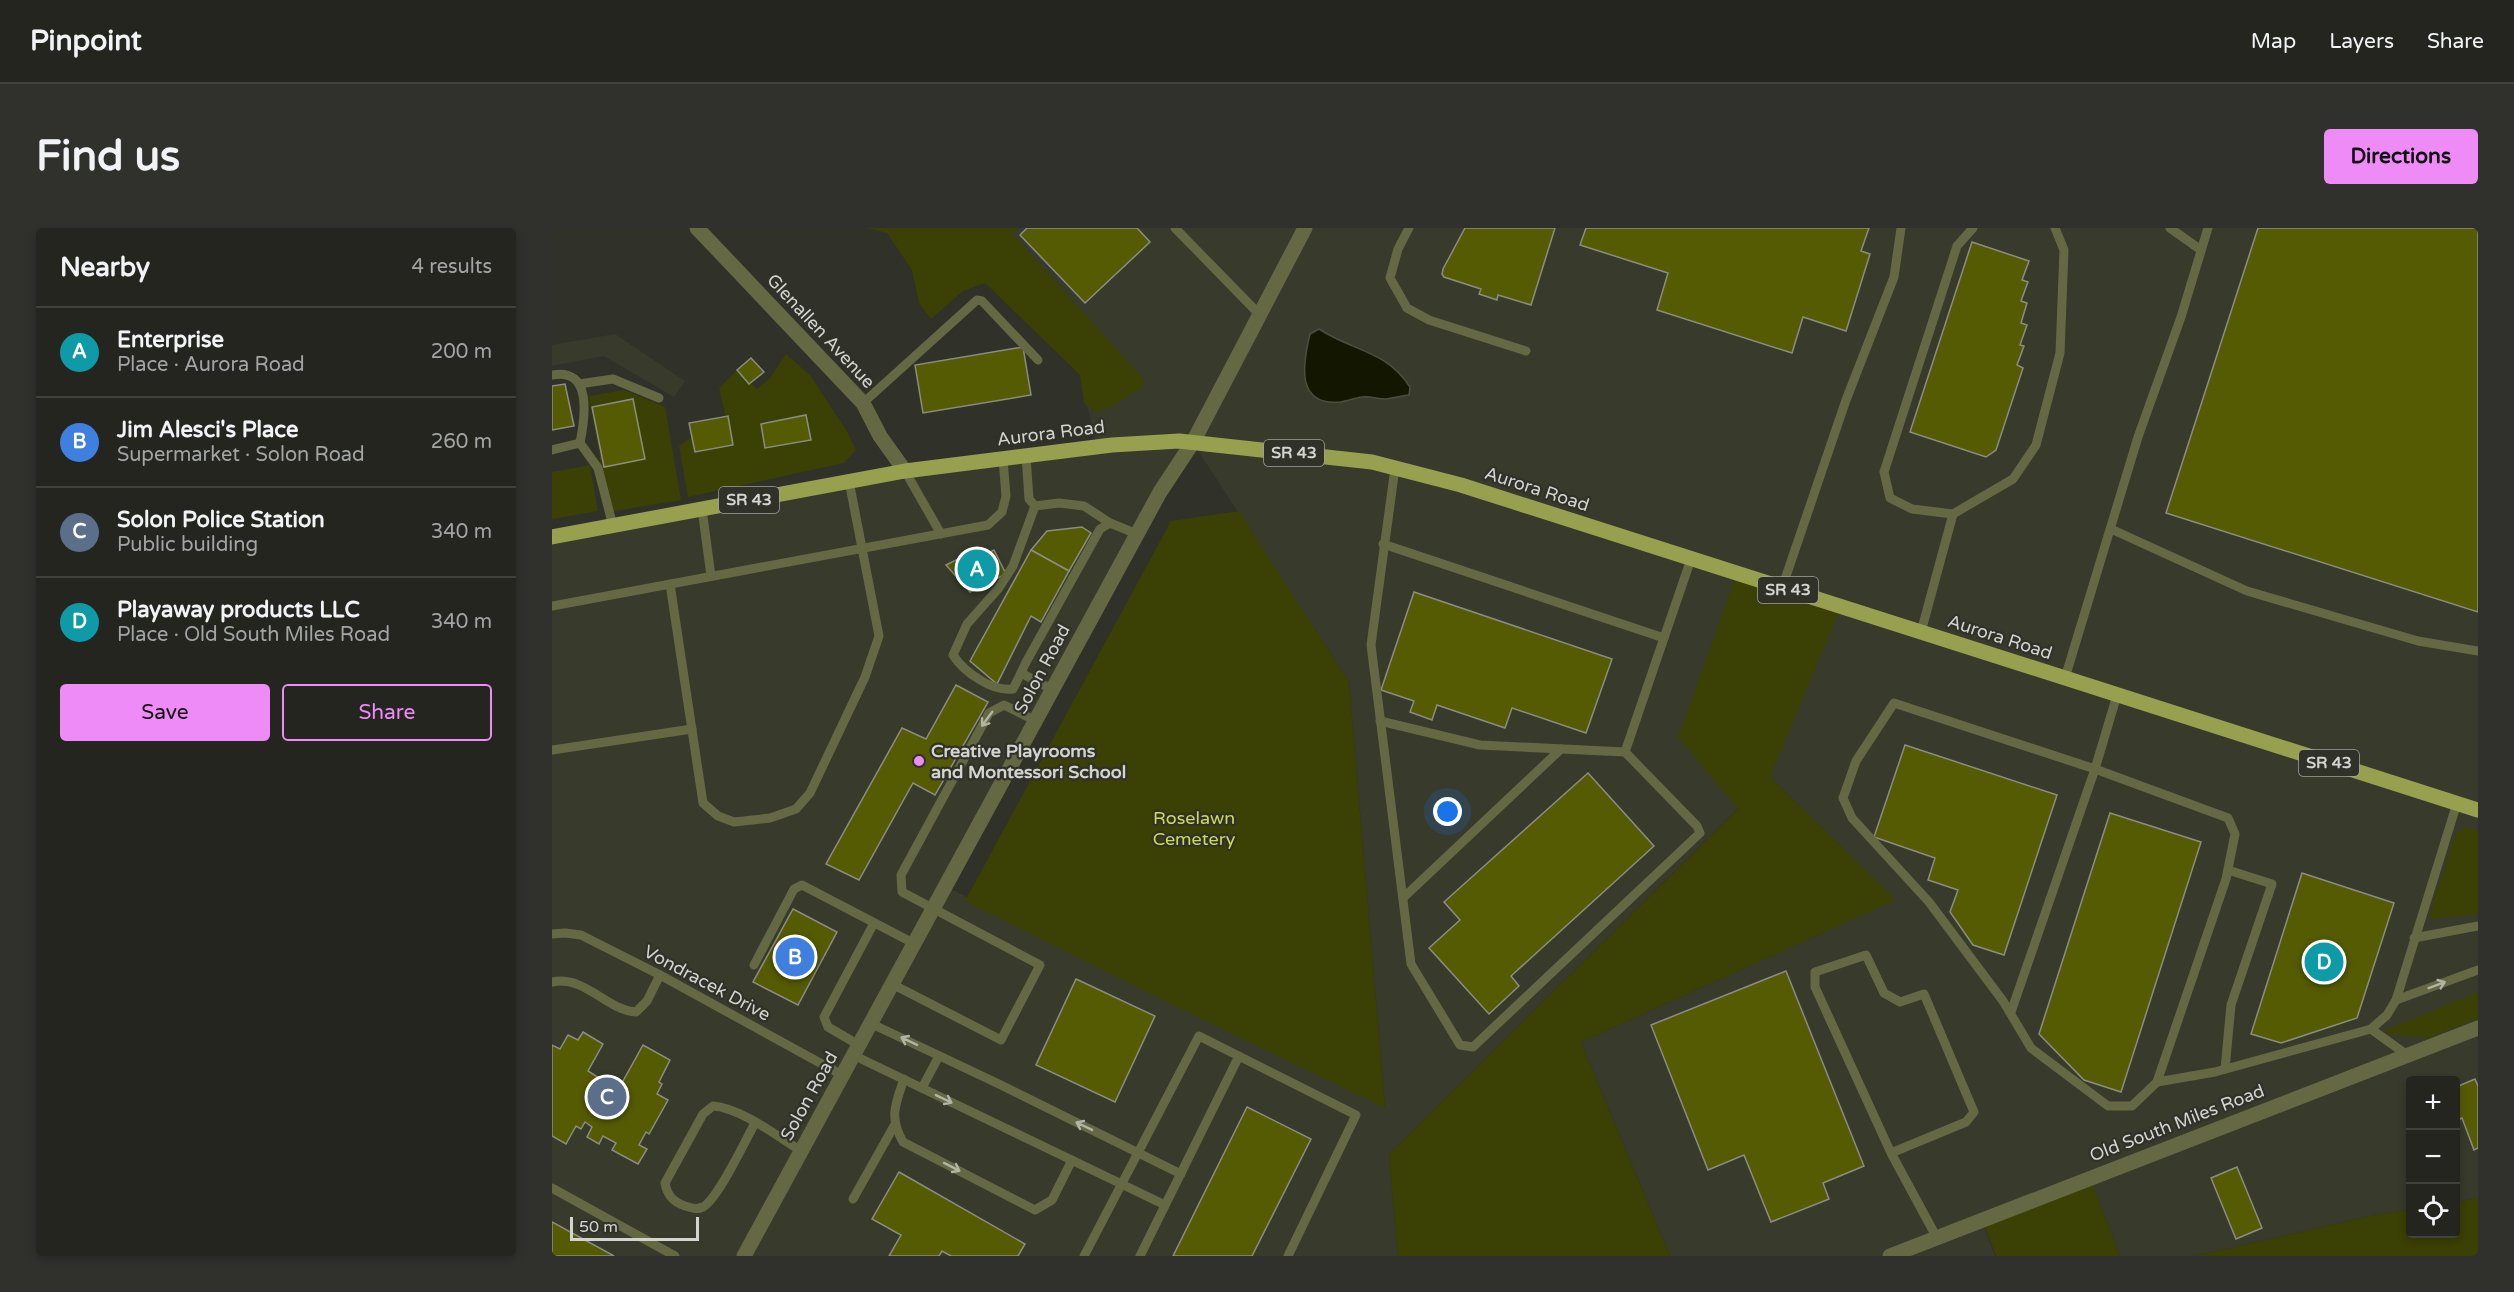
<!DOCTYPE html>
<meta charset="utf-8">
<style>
:root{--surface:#24251f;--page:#30312c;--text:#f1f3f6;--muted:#a3a5a4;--line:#41423d;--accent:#ef8bf7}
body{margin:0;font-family:"Varela Round",sans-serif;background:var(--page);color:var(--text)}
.controls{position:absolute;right:18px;bottom:18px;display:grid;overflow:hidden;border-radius:6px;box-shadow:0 3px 9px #0003}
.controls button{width:54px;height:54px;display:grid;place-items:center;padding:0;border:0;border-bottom:2px solid var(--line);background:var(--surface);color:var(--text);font:30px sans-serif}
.scale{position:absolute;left:18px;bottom:15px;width:129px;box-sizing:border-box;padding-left:6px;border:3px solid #d3d4cf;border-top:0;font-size:16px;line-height:21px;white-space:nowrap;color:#d3d4cf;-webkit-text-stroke:4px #303129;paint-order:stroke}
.you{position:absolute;left:896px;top:584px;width:21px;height:21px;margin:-15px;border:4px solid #fff;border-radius:50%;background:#1a73e8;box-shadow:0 0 0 9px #1a73e833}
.badge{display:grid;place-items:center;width:39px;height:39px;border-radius:50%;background:var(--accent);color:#fff;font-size:20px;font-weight:700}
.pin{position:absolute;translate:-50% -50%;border:3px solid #fff;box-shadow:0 2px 6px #0006}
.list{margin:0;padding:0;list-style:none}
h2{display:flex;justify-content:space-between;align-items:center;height:78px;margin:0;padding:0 24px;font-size:26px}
h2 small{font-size:20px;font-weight:400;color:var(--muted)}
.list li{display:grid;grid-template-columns:39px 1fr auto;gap:18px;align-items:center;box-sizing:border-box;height:90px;padding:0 24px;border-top:2px solid var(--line)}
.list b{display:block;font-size:22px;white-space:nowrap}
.list p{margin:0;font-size:20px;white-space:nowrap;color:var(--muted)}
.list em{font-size:20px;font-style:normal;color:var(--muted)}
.actions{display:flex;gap:12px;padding:18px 24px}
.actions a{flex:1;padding:14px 0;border:2px solid var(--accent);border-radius:6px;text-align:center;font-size:21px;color:var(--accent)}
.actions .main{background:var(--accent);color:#111}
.icon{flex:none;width:33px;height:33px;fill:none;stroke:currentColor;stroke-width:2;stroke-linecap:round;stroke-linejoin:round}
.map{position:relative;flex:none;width:1926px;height:1028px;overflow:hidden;border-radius:6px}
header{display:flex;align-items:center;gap:36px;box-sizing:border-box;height:84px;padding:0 30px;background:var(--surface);border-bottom:2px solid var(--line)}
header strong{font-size:28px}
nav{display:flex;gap:33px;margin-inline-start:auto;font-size:21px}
.intro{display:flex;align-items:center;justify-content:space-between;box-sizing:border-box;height:144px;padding:0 36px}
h1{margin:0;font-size:42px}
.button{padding:15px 27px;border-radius:6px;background:var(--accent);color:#111;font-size:21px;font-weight:700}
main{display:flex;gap:36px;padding:0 36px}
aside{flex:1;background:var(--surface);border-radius:6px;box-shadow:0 3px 9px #0003}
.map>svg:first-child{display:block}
</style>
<header>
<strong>Pinpoint</strong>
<nav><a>Map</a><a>Layers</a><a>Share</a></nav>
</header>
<div class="intro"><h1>Find us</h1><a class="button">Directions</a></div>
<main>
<aside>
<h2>Nearby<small>4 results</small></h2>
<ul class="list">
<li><span class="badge" style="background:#0f9aa8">A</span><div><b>Enterprise</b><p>Place · Aurora Road</p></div><em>200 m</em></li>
<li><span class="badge" style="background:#3f7fe0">B</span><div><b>Jim Alesci's Place</b><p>Supermarket · Solon Road</p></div><em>260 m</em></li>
<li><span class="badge" style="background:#5c6f8a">C</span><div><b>Solon Police Station</b><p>Public building</p></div><em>340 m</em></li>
<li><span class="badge" style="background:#0f9aa8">D</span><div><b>Playaway products LLC</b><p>Place · Old South Miles Road</p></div><em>340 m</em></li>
</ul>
<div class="actions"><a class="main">Save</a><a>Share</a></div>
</aside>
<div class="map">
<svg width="1926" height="1028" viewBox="0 0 1926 1028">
<rect width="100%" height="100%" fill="#303129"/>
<!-- built -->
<g fill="#383a2c" fill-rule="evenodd">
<path d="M424,0h1502v970l-22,4v-122h-46v129l-44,8 -171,39h-75l-30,-77 -108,42 13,35h-325l-89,-214 314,-142 -125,-123 -381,377 9,102h-846v-719l353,-66 192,-24 -17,-72zM641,215l156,239 36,425 -438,-220z"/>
<polygon points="63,106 133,153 122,169 52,128 0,138 0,117"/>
</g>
<!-- green -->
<g fill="#3b4004">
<polygon points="315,0 465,0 460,6 590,149 593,157 561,178 544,184 532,175 528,147 433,55 411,63 379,91 367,75 360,42 335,5"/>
<polygon points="234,126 258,147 296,205 304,222 292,235 136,269 127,218 140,209 143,224 180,217 167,160 185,142 205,161 218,150"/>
<polygon points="72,162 113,179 129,272 57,284 37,168"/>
<polygon points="38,237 46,283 0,291 0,244"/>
<polygon points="687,283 797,454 833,880 615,774 413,673 619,293"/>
<polygon points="1185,345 1289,379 1218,549 1344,672 1029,814 1118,1028 846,1028 837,926 1186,581 1126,509"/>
<polygon points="1914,599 1926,603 1926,686 1881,691 1877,688 1902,611 1905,605"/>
<polygon points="1926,764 1926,790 1876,810 1839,806 1834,805 1833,802"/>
<polygon points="1538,950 1568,1028 1444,1028 1430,992"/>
<polygon points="1926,970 1926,1028 1643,1028 1814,989 1858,981 1858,1006 1904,1006 1904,974"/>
</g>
<!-- water -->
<path fill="#131600" stroke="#4d4f3e" stroke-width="1.5" d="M767,101c35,23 67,21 91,58l-1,8c-8,1 -16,3 -23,4 -8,0 -16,-3 -24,-2 -7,1 -15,4 -22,5 -45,4 -37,-39 -30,-68z"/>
<!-- building -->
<g fill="#555b03" stroke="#8b8d84" stroke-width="1.5">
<polygon points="475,0 585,0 598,14 533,75 468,7"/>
<polygon points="913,0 1003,0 979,77 946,67 945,72 927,66 929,61 892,49 890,46 891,41"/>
<polygon points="1034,0 1317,0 1309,23 1318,26 1294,103 1251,89 1240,125 1105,82 1116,45 1028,17"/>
<polygon points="1706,0 1926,0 1926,384 1614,285"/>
<polygon points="1420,14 1477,33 1470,52 1476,54 1469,73 1475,75 1469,95 1475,97 1468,117 1472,118 1465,137 1471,140 1444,222 1434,229 1358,204"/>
<polygon points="471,119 479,167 371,185 363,137"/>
<polygon points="199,130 212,144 197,156 185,142"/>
<polygon points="13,156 22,198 0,202 0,158"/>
<polygon points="81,171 93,231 52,239 40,179"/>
<polygon points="254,187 259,212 213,220 209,196"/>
<polygon points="176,188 181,217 143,224 137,195"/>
<polygon points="530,299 539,305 517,343 479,322 495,303"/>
<polygon points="442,322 454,346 418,364 394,337 422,323 426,330"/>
<polygon points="479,322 517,343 489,394 479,388 445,456 418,433"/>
<polygon points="862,364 1060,431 1034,505 960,480 953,500 885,477 880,492 858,484 862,473 829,462"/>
<polygon points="404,457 436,474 383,567 361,555 307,652 274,636 350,500 374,511"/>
<polygon points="1353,517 1505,567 1452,727 1421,717 1398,684 1406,662 1376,652 1383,630 1322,609"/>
<polygon points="1036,545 1102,618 959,748 967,758 937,786 877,720 908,692 892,674"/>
<polygon points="1558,585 1649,614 1569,864 1532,852 1487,806"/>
<polygon points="1750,645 1842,675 1805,790 1729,815 1699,806"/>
<polygon points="241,681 285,704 246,777 201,754"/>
<polygon points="1234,743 1312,938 1271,955 1277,971 1219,994 1192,927 1156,942 1099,797"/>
<polygon points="524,751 603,788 563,874 484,837"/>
<polygon points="31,804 51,816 36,843 66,862 91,817 118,832 107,854 110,856 105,866 116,872 97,906 94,904 87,917 95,921 86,936 60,922 64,915 51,908 47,916 35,909 40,899 33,894 29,901 24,898 14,916 0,908 0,817 8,821 16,807 26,812"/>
<polygon points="1923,851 1926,858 1926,920 1922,922 1910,890 1904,893 1904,859"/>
<polygon points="695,879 759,911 700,1028 621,1028"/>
<polygon points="1685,939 1710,1000 1684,1011 1659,950"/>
<polygon points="347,944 473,1016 466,1028 399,1028 390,1023 387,1028 337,1028 349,1007 320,991"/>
<polygon points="0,994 62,1028 0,1028"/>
</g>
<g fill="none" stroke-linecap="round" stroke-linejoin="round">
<!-- service -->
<g stroke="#646943" stroke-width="9">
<polyline points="623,0 708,87"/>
<polyline points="857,0 846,21 838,50 855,80 877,92 974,123"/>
<polyline points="1421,0 1405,18 1332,244 1338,270 1360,281 1401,286 1461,251 1484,217 1508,125 1512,22 1503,0"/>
<polyline points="1618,0 1649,22"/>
<path d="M0,147c41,-8 33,43 28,68"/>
<polyline points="27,156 61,151 107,170"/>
<polyline points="311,175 425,72 430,73 486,132"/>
<polyline points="0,222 28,215 46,240 61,298"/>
<polyline points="474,228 477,271 483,278 507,275 532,278 558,295"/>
<polyline points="843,240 819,417 859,736 908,817 921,819 1148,605 1145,598 1073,524 1139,331"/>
<polyline points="353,243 389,306"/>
<polyline points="150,281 159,348"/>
<polyline points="1559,301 1695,363 1866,413 1926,423"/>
<polyline points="831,316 1112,410"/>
<polyline points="118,356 151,575 166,588 182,594 218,590 244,581 258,565 313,449 327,408 297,253"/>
<polyline points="1230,360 1294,172 1342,49 1349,0"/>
<polyline points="0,378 436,297 450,284 454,268 451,231"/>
<polyline points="1369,404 1401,286"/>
<path d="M469,445l-8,16c-21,3 -49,-17 -60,-34l14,-31 31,-35 15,-23 22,-60"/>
<polyline points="1513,450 1586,209 1629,89 1656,0"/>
<polyline points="501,462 469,445 473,436 548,301 558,295 585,306"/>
<polygon points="1342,475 1543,541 1676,590 1683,606 1674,651 1605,854 1580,878 1556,878 1479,820 1451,773 1377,674 1300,590 1291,570 1304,533"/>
<polyline points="828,493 928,517 1073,524"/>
<polyline points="0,522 140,501"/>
<polyline points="851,670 1009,521"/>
<polyline points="0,706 13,705 29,707 108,747 290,847"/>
<polyline points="1862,710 1926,698"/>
<polyline points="202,737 242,661 250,657 363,716"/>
<path d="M0,754c33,-7 56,29 84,30l11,-11 13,-26"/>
<polyline points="340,756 449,812 488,737 350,664 349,647 437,485 452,477 484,493"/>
<polyline points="1844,772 1926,742"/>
<polyline points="1459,784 1543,541 1565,467"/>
<polyline points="320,796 449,857 629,946"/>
<polyline points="1819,801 1835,787 1844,772 1905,575"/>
<polyline points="307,817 276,799 272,789 322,695"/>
<polyline points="301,827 613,977"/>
<polyline points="1673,841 1679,777 1720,656 1676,642"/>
<path d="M352,851c-9,26 -15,38 -1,63l132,68 17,-10 20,-40"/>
<polyline points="1605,854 1663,844 1819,801 1855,827"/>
<polyline points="370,860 387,828"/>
<path d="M203,895c-10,18 -37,76 -52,84 -7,3 -11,1 -18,-1 -12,-4 -18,-11 -20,-23l38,-69 10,-8c28,2 64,30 88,45"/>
<polyline points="1339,925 1414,894 1422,884 1372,766 1348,774 1332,765 1314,727 1263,744 1263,759 1339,925 1385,1010"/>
<polyline points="0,960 123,1028"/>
<polyline points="301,971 342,898"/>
<polyline points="532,1028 647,808 804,887 736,1028"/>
<polyline points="588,1028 687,828"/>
</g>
<!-- minor -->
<g stroke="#646943" stroke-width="15">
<polyline points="145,0 311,175 328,208 353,243"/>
<polyline points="1338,1028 1926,800"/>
</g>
<!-- tertiary -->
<polyline stroke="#646943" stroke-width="15" points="192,1028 608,264 641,214 753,0"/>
<!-- primary -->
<polyline stroke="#97a04e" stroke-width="15" points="0,309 353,243 560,217 627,213 820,234 909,257 1926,582"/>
</g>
<!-- one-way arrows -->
<defs><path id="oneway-shaft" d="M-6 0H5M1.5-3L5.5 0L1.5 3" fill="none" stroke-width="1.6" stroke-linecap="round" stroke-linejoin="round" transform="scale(1.5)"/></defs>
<g stroke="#b2b4a5">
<use href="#oneway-shaft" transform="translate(435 491) rotate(126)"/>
<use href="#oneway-shaft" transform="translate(1885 757) rotate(-20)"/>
<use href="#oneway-shaft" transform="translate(357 813) rotate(-155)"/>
<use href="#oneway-shaft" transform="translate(392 871) rotate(26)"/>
<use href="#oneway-shaft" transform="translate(532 898) rotate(-154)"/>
<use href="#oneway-shaft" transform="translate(400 939) rotate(27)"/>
</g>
<!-- markers -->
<circle fill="#ef8bf7" stroke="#303129" stroke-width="2" cx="367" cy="533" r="6"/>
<g text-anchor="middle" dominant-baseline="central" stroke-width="4.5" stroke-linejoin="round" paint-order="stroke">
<!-- shield labels -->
<g fill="#303129" stroke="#a2a39d" stroke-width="1.5">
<rect x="712" y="212" width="60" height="26" rx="4.5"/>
<rect x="167" y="259" width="60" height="26" rx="4.5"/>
<rect x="1206" y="349" width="60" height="26" rx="4.5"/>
<rect x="1747" y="522" width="60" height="26" rx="4.5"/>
</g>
<g font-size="16" font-weight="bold" fill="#d3d4cf">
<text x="742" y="225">SR 43</text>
<text x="197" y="272">SR 43</text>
<text x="1236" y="362">SR 43</text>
<text x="1777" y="535">SR 43</text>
</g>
<!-- street labels -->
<g font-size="18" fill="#d3d4cf" stroke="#303129">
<text transform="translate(269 103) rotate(47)">Glenallen Avenue</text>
<text transform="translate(499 205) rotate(-7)">Aurora Road</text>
<text transform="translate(985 261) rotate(18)">Aurora Road</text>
<text transform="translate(1448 409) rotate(18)">Aurora Road</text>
<text transform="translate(490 441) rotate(-62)">Solon Road</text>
<text transform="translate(155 755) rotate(28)">Vondracek Drive</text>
<text transform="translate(257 868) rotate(-61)">Solon Road</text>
<text transform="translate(1625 895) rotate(-21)">Old South Miles Road</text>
</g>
<!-- poi labels -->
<g font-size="18" font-weight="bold" fill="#d3d4cf" stroke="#303129" text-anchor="start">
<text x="379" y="523">Creative Playrooms<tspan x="379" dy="21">and Montessori School</tspan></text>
</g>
<!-- park labels -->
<g font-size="18" fill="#cedb56" stroke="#303129">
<text x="642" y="590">Roselawn<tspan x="642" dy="21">Cemetery</tspan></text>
</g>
</g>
</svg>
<div class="controls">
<button>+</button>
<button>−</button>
<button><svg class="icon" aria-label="locate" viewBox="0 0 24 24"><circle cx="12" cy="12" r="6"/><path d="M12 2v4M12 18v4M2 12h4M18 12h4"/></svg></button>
</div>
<div class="scale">50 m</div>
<div class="you"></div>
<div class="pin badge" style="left:425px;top:341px;background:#0f9aa8">A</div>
<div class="pin badge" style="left:243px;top:729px;background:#3f7fe0">B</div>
<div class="pin badge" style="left:55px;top:869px;background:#5c6f8a">C</div>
<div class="pin badge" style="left:1772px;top:734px;background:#0f9aa8">D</div>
</div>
</main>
